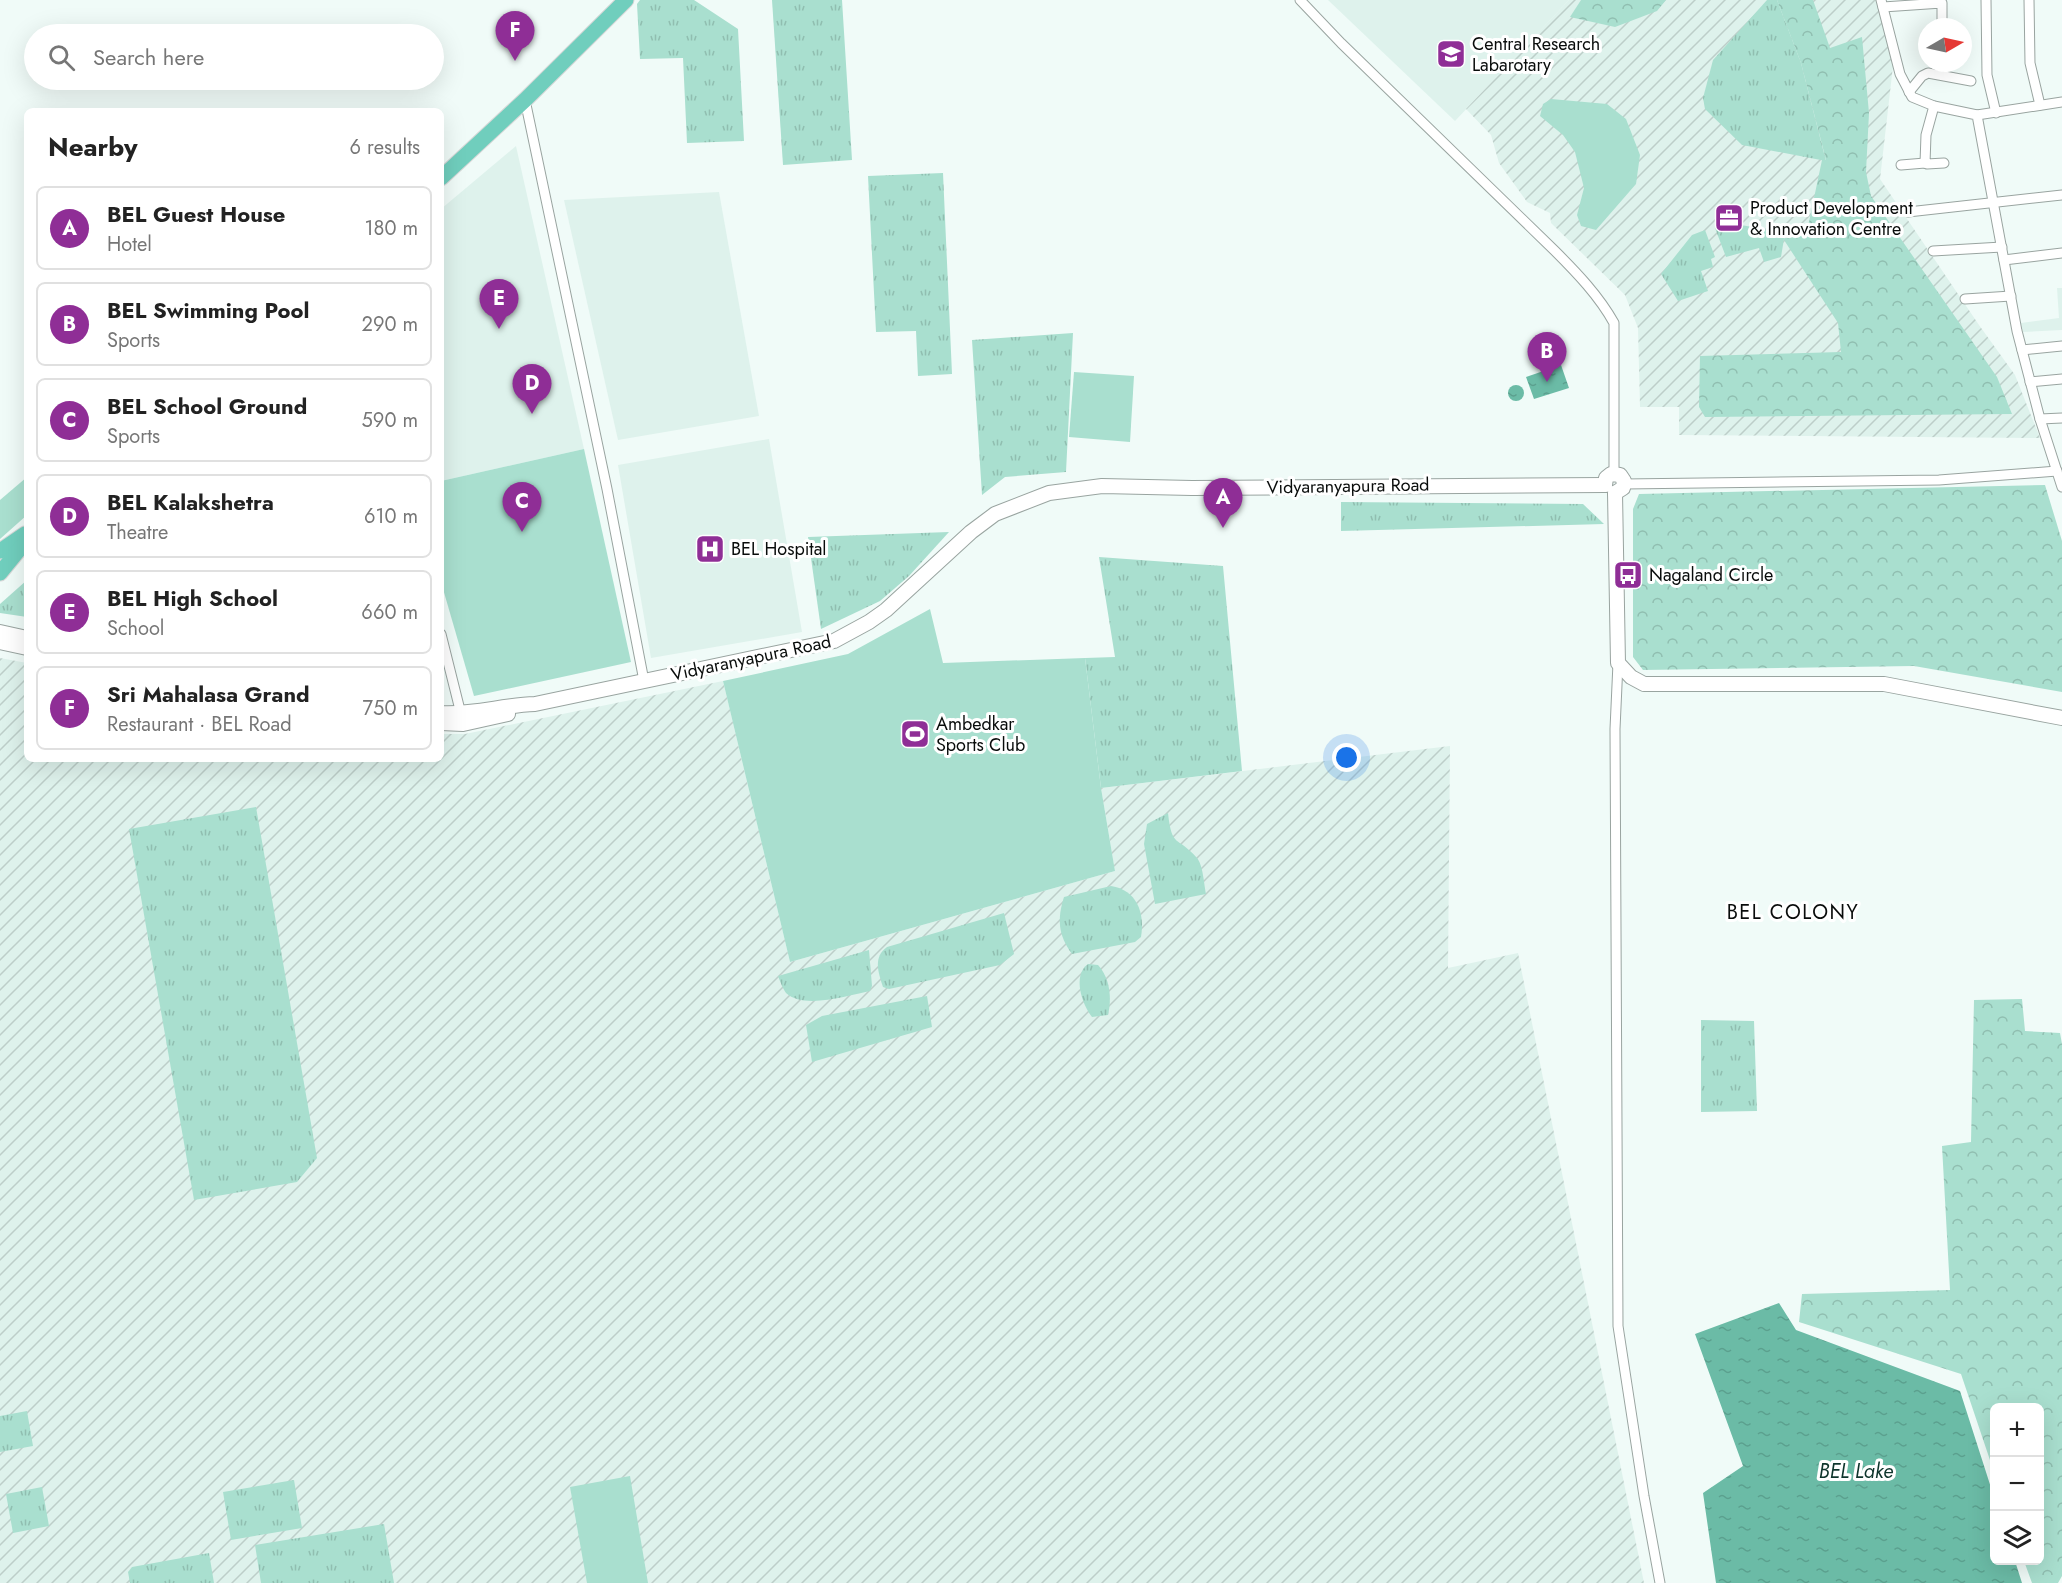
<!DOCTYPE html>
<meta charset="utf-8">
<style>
:root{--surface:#fff;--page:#f2f2f2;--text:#222;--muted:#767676;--line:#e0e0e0;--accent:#8f2e96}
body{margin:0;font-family:Jost,sans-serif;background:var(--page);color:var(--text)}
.controls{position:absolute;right:18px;bottom:18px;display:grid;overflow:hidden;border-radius:9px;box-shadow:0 6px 24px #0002}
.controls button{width:54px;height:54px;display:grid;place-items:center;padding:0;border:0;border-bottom:2px solid var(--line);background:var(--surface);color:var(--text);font:30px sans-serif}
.compass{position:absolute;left:1918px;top:18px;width:54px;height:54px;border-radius:50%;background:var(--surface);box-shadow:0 6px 24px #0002;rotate:81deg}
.you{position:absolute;left:1347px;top:758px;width:21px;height:21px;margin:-15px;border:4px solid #fff;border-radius:50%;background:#1a73e8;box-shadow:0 0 0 9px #1a73e833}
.badge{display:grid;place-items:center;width:39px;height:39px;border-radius:50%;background:var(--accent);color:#fff;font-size:20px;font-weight:700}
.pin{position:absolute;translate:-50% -50px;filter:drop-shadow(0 2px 3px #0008)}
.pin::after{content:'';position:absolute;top:32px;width:21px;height:18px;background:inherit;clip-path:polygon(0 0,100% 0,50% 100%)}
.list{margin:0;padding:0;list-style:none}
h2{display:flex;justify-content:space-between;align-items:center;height:78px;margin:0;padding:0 24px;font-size:26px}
h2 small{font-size:20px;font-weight:400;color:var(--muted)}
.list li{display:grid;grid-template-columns:39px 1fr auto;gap:18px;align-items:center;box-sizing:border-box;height:84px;margin:0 12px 12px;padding:0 12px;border:2px solid var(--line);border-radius:9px}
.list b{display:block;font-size:22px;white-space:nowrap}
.list p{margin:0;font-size:20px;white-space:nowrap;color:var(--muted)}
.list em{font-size:20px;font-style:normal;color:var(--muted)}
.icon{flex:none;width:33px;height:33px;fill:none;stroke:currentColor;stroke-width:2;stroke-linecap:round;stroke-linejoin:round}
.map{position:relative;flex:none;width:2062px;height:1583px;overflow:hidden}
.search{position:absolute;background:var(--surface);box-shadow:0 6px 24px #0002;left:24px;top:24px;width:420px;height:66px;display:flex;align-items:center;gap:15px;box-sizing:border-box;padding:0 21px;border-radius:33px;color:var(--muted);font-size:22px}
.panel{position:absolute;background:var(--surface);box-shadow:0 6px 24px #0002;left:24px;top:108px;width:420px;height:654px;border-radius:9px}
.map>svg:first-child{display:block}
</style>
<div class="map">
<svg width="2062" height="1583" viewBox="0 0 2062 1583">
<defs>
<pattern id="industrial-furrows" width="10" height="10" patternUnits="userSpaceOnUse" patternTransform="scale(1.5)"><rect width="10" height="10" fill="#def2ec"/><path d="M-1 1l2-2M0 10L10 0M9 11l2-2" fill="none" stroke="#bdcec9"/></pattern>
<pattern id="grass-tufts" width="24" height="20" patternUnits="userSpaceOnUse" patternTransform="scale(1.5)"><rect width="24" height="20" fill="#a9dfcf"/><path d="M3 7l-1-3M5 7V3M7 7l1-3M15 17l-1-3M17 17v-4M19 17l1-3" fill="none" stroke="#90beb0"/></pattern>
<pattern id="forest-crowns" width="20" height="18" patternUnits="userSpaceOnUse" patternTransform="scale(1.5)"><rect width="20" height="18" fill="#a9dfcf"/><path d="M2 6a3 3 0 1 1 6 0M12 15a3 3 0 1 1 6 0" fill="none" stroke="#90beb0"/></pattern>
<pattern id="water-ripples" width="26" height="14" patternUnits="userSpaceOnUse" patternTransform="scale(1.5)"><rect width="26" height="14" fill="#6bbba6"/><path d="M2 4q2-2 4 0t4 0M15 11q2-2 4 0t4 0" fill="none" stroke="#5ba08e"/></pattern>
</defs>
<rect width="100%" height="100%" fill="#f0fbf8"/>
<!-- built -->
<g fill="#def2ec">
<polygon points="1328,0 1569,0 1455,121"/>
<polygon points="516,146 584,449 441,481 441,209"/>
<polygon points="719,192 759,416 618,440 564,200"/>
<polygon points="2057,288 2062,288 2062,330 2023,332 2021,323 2059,318"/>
<polygon points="769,439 802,632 651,658 618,465"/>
</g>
<!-- industrial -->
<g fill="url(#industrial-furrows)">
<polygon points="1569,0 1877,0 1893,66 1880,179 1979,325 2015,375 2040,438 1679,435 1679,407 1640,407 1638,328 1625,295 1551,223 1550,213 1527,202 1499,163 1491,135 1466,109"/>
<polygon points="0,658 27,663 27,759 441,759 441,734 465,734 723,681 790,962 1115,871 1101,788 1450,746 1448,968 1518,953 1644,1583 0,1583"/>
</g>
<!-- grass -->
<g fill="url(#grass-tufts)">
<polygon points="640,0 694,0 738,29 744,141 687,143 683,58 640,59 637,4"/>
<polygon points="772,0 842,0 852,160 783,165"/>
<polygon points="1767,0 1777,0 1801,63 1826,161 1742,145 1705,109 1703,98 1713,60"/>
<polygon points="943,173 952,374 918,376 916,331 876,332 868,176"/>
<polygon points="1730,223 1785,233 1781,257 1764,262 1759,248 1726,257 1715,228"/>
<polygon points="1705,230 1715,257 1711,259 1713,267 1701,271 1708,291 1678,301 1661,274 1692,235"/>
<polygon points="1073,333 1066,472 1005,477 982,495 972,340"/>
<polygon points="1341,502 1583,504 1604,524 1341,531"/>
<polygon points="949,532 909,576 880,601 821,629 808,537"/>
<polygon points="1099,557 1223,566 1242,771 1101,788 1085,658 1115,657"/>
<polygon points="27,580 27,617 0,613 0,604"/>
<polygon points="256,807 317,1158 297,1182 194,1200 129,829"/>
<path d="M1168,813c4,36 9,22 29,45 6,7 7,26 9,36l-51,10 -11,-60 3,-20z"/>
<path d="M1111,886c26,4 34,27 30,51l-6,5 -63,12c-14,-19 -15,-35 -8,-57z"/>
<path d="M1004,913l10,41 -14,11 -111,24 -6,-2c-5,-15 -10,-30 4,-40z"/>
<path d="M869,950l3,36 -2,5c-21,4 -66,19 -84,2 -3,-4 -6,-12 -8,-17z"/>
<path d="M1088,964l10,1c12,13 14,33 10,50l-16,2c-10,-12 -20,-42 -4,-53z"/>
<polygon points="927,996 932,1027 812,1062 806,1025 822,1016"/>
<polygon points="1701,1020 1754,1021 1757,1111 1701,1112"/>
<polygon points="27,1411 33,1446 0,1452 0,1416"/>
<polygon points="294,1480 302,1528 231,1540 223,1492"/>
<polygon points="42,1487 49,1526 13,1533 6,1494"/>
<polygon points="384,1524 394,1583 261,1583 255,1545"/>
<polygon points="209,1553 214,1583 130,1583 128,1572 132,1567"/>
</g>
<!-- forest -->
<g fill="url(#forest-crowns)">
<polygon points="1581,0 1666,0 1657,11 1615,27 1570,17"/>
<polygon points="1777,0 1813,0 1830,48 1862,37 1869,113 1866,172 1871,196 1997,377 2012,414 1705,417 1699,407 1700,356 1841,352 1838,323 1784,240 1785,233 1806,236 1822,160 1826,160 1801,63"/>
<polygon points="2045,485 2062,541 2062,692 1914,666 1643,670 1633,657 1633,509 1639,494"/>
<polygon points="2022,999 2025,1031 2060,1033 2062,1044 2062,1576 2058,1583 2032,1583 2024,1561 2040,1560 2040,1408 1994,1408 1994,1472 1961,1374 1799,1322 1802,1294 1950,1290 1942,1146 1971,1142 1974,1000"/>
</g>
<!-- garden -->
<g fill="#a9dfcf">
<polygon points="1551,99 1607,104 1626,119 1640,155 1636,184 1596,230 1581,226 1577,215 1584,188 1575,152 1563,135 1540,116 1543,104"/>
<polygon points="1074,372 1134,376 1130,442 1069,437"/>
<polygon points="584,449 631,662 474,696 441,582 441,481"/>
<polygon points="27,477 27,515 0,539 0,500"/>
<polygon points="930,609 943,663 1085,658 1101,788 1115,871 790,962 723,681 848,654"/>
<polygon points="630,1476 648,1583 587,1583 570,1487"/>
</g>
<!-- water -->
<g fill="url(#water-ripples)">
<polygon points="1561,365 1569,388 1534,399 1526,377"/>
<circle cx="1516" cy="393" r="8"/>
<polygon points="1779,1303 1796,1330 1960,1391 1994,1497 1994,1560 2015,1561 2022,1583 1716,1583 1703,1493 1743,1466 1695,1334"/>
</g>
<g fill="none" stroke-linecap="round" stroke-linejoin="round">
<!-- street casing -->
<g stroke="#99a4a0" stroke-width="11">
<g id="street">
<path d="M1300,0l41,43 214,208c22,22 44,45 59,72v150"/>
<polyline points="1881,0 1900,74 1912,97 1934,106 1977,115 2017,331 2040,419 2062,487"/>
<polyline points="1986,0 1987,75 1996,113"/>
<polyline points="2029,0 2030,63 2040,105"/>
<polyline points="1883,7 1942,3 1942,27"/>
<polyline points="1909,92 1922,76 1928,73 1971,81"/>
<polyline points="525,100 607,489 644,681"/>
<polyline points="1934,106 1926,135 1925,163 1927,164 1944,163"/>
<polyline points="1977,115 2062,102"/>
<polyline points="1901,165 1925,163"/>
<polyline points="1908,212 2062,195"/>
<polyline points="1933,251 2002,247"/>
<polyline points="2004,260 2062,253"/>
<polyline points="1965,299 2011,296"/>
<polyline points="2022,350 2062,346"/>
<polyline points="2030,382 2062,379"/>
<polyline points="2040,419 2062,418"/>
<polyline points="1624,484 1939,480 2057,471"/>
<polyline points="441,634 462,718"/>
<polyline points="1618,663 1615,729 1618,1326 1644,1496 1660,1583"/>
</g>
</g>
<!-- secondary casing -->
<g stroke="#99a4a0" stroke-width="16">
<g id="secondary">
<polyline points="1605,485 1606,478 1611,474 1620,475 1624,481 1623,488 1615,493"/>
<polyline points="1615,493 1618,663 1631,677 1644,684 1884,684 2062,718"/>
<polyline points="0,632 27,638"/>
<polyline points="0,642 27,648"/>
<path d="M441,713c32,2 62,-8 94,-9l299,-63 35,-19 17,-12 85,-78 24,-18 54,-21 53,-7 90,2 413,-3"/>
<polyline points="441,723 463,724 508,714"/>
</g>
</g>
<!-- primary casing -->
<g stroke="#d8d8d8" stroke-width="17">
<g id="primary">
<polyline points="441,178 525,100 626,0"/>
<polyline points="0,551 25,534"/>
<polyline points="0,573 27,540"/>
</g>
</g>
<!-- street -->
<use href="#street" stroke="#fff" stroke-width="9"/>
<!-- secondary -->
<use href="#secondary" stroke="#fff" stroke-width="14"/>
<!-- primary -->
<use href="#primary" stroke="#70cebd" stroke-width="15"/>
</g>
<!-- icons -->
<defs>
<g id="university-square" transform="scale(1.5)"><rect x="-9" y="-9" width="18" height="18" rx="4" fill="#8f2e96" stroke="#fff"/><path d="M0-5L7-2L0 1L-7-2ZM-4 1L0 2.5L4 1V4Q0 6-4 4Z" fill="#fff"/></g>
<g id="office-square" transform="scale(1.5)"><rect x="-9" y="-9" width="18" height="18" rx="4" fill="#8f2e96" stroke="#fff"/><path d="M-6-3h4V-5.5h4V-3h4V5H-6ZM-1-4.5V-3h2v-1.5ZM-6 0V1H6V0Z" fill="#fff"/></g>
<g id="hospital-square" transform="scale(1.5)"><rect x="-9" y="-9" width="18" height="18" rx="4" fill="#8f2e96" stroke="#fff"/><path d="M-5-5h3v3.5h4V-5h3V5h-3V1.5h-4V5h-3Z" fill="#fff"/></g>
<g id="bus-square" transform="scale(1.5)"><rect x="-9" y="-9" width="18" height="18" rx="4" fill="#8f2e96" stroke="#fff"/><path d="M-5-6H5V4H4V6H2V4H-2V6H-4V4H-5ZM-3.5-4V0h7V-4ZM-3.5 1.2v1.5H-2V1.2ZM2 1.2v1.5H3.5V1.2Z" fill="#fff"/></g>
<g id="stadium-square" transform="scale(1.5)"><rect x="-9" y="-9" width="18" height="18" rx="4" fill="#8f2e96" stroke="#fff"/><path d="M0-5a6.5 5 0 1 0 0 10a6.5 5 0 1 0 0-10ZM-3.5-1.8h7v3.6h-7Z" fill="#fff"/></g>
</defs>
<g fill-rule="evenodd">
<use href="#university-square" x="1451" y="54"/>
<use href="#office-square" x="1729" y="218"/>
<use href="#hospital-square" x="710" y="549"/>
<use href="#bus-square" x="1628" y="575"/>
<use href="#stadium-square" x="915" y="734"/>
</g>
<g text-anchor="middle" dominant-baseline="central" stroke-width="6" stroke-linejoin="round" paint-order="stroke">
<!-- poi labels -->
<g font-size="18" fill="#090c0b" stroke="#fff" text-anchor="start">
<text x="1472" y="44">Central Research<tspan x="1472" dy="21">Labarotary</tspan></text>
<text x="1750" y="208">Product Development<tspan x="1750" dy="21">&amp; Innovation Centre</tspan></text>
<text x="731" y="549">BEL Hospital</text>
<text x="1649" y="575">Nagaland Circle</text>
<text x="936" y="724">Ambedkar<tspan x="936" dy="21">Sports Club</tspan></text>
</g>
<!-- street labels -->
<g font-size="18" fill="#090c0b" stroke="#fff">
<text transform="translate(1348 486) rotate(-1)">Vidyaranyapura Road</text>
<text transform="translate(751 658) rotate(-12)">Vidyaranyapura Road</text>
</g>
<!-- neighbourhood labels -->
<g font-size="20" letter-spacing="1.5" fill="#090c0b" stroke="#fff">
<text x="1793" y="912">BEL COLONY</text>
</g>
<!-- water labels -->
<g font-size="20" font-style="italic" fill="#0e352c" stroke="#fff">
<text x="1856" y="1471">BEL Lake</text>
</g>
</g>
</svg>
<div class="controls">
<button>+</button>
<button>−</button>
<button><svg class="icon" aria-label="layers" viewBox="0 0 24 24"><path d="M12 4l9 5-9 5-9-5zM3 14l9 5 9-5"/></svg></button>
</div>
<svg class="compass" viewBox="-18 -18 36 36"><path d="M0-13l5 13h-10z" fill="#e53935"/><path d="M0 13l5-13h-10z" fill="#767676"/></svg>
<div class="you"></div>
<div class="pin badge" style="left:1223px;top:528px">A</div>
<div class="pin badge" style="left:1547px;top:382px">B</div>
<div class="pin badge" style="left:522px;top:532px">C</div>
<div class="pin badge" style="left:532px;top:414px">D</div>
<div class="pin badge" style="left:499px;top:329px">E</div>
<div class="pin badge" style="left:515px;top:61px">F</div>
<div class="search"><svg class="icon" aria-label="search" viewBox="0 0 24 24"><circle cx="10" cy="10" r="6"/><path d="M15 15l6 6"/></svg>Search here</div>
<section class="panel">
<h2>Nearby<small>6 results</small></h2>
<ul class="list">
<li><span class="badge">A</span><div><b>BEL Guest House</b><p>Hotel</p></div><em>180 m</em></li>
<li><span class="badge">B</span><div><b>BEL Swimming Pool</b><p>Sports</p></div><em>290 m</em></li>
<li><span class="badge">C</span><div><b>BEL School Ground</b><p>Sports</p></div><em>590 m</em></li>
<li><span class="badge">D</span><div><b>BEL Kalakshetra</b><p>Theatre</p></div><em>610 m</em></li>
<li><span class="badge">E</span><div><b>BEL High School</b><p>School</p></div><em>660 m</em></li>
<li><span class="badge">F</span><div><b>Sri Mahalasa Grand</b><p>Restaurant · BEL Road</p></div><em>750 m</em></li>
</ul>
</section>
</div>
